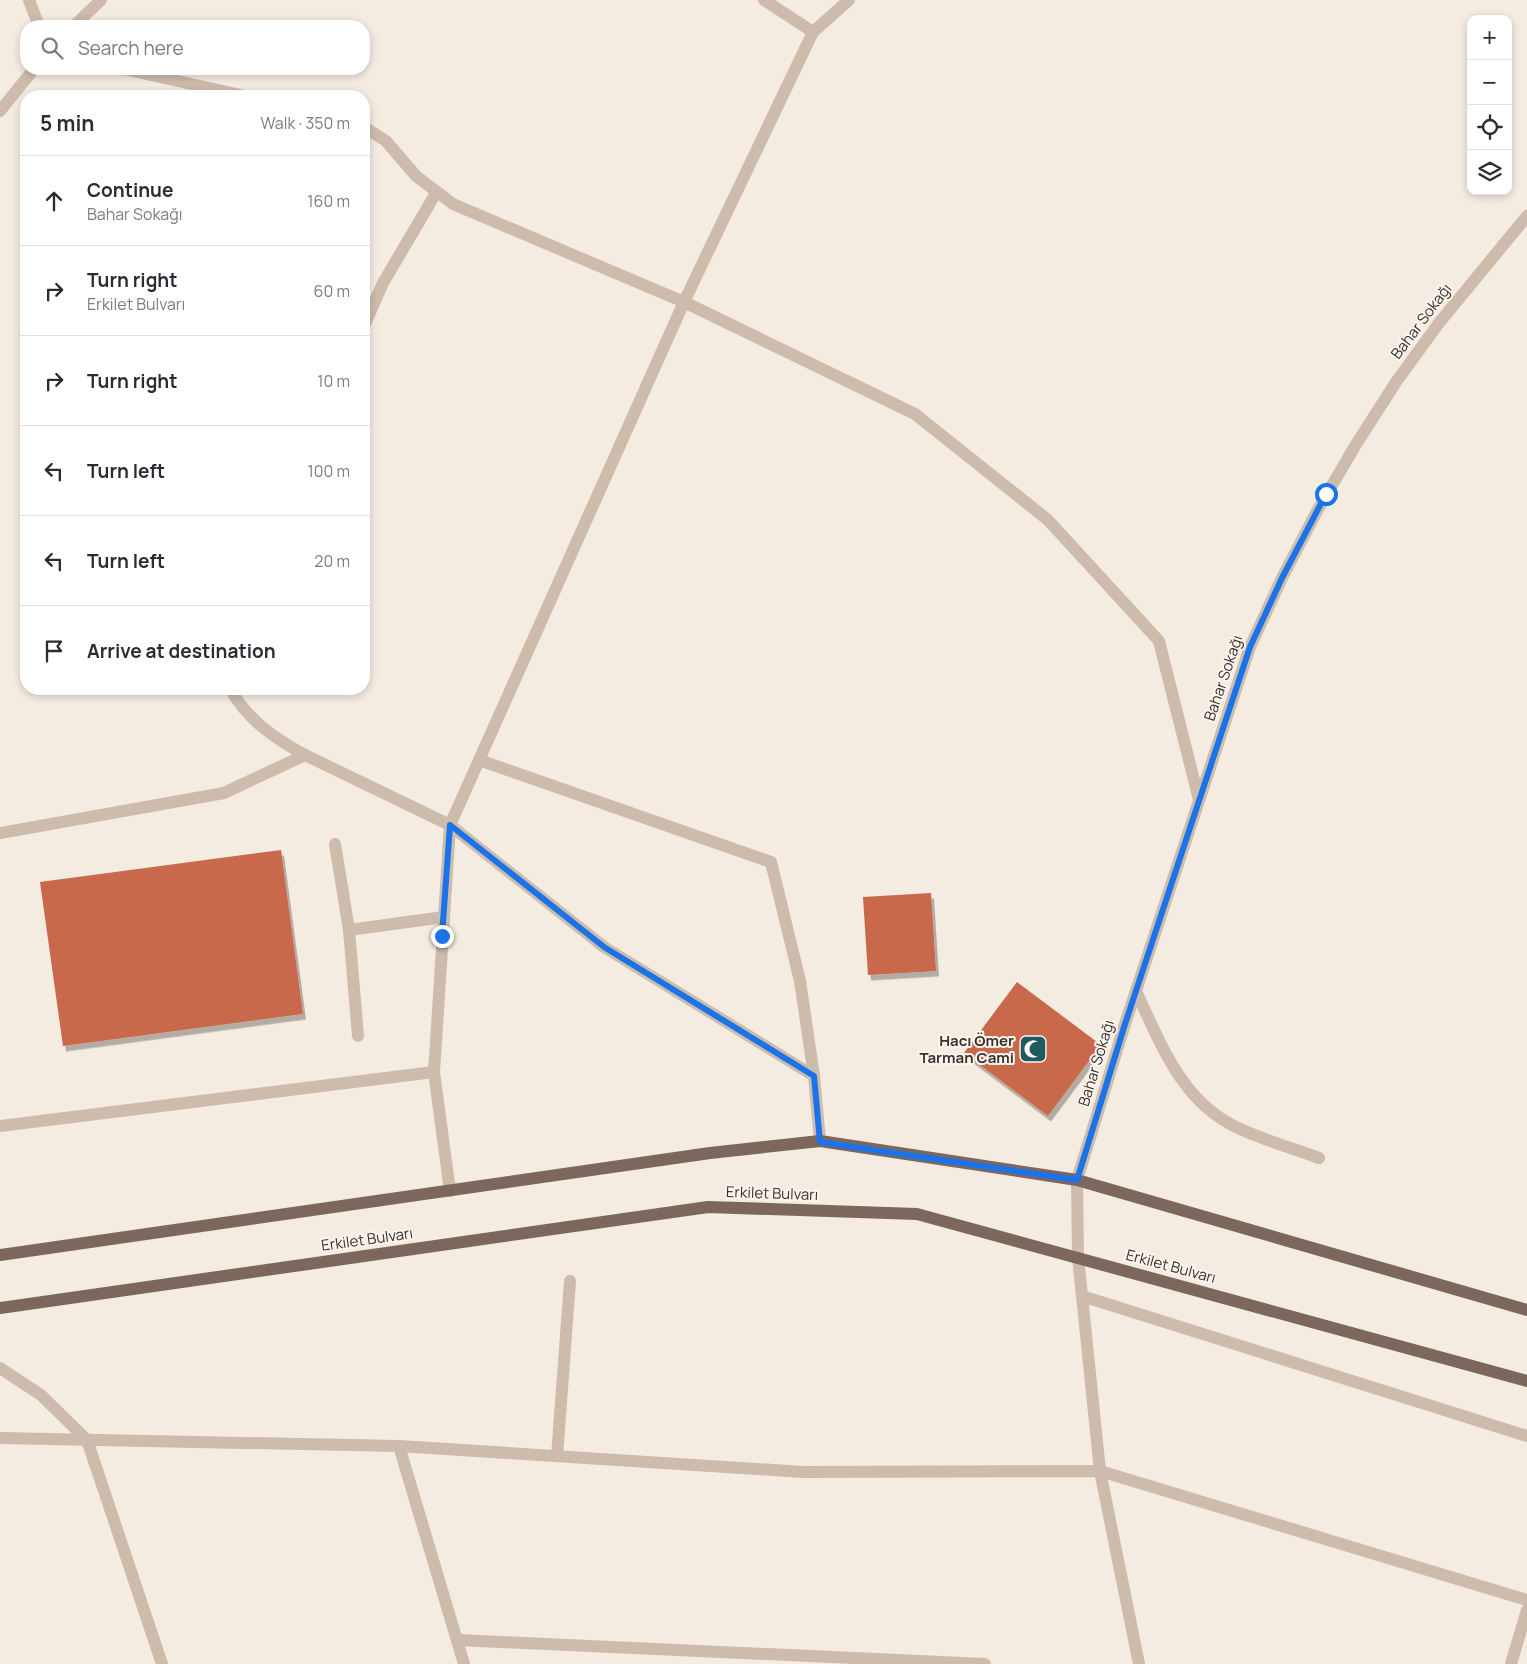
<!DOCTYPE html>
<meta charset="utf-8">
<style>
:root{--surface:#fff;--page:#f2f2f3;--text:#2b2b33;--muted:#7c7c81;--line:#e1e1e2}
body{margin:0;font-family:Manrope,sans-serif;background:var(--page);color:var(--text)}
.controls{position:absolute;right:15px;top:15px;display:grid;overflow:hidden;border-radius:10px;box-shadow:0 2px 8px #0003}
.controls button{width:45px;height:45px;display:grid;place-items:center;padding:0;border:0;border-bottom:1px solid var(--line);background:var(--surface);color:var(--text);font:25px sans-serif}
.stop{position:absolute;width:15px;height:15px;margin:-11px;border:4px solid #1a73e8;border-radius:50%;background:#fff}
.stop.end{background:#1a73e8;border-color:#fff;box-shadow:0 1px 5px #0008}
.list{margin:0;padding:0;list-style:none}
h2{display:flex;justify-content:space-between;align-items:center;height:65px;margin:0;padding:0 20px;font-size:21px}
h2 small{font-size:16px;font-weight:400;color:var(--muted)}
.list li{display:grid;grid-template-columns:32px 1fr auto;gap:15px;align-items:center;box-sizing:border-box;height:90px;padding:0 20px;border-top:1px solid var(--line)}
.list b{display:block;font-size:19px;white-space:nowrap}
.list p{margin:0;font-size:16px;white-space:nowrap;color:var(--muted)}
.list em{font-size:16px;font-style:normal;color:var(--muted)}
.icon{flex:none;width:28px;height:28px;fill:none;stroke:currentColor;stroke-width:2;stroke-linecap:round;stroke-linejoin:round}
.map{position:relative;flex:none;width:1527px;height:1664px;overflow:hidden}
.search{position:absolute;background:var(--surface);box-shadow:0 2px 8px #0003;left:20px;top:20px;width:350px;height:55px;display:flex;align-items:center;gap:12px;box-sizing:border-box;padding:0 18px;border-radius:20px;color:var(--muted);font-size:19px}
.panel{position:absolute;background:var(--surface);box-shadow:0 2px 8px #0003;left:20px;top:90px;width:350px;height:605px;border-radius:20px}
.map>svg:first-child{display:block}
</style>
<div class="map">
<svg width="1527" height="1664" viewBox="0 0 1527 1664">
<defs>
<filter id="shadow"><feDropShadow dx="3" dy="5.5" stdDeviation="0" flood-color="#0004"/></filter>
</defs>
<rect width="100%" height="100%" fill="#f4ebe1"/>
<!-- building -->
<g fill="#c8694b" filter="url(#shadow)">
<polygon points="281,850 303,1014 63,1046 40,882"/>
<polygon points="931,893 936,971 868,975 863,897"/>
<polygon points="1017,982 1101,1045 1048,1116 964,1053"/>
</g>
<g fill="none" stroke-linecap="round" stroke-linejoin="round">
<!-- service -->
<g stroke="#cdbbac" stroke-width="12">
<polyline points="335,844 349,930 358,1036"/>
<polyline points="349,930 444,917"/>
<polyline points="557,1456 570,1281"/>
</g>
<!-- minor -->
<g stroke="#cdbbac" stroke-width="12">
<polyline points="29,0 39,26"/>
<polyline points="74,26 101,0"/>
<polyline points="813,32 849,0"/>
<polyline points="124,69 245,96"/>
<polyline points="0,111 34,69"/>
<polyline points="364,127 386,141 416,176 453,204 684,302 915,414 1048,520 1159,641 1199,800"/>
<polyline points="364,326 383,283 436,193"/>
<path d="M230,689c18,31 44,49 75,66"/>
<polyline points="479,760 771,862 800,981 814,1076"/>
<polyline points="0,833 224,793 305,755 450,825 604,947 814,1076 820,1141"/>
<path d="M1136,991c24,51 45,110 100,136 27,13 56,21 83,31"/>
<polyline points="0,1126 434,1072"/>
<polyline points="450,1191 434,1072 450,825 684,302 813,32 764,0"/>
<polyline points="1082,1296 1527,1436"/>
<polyline points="0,1368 41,1395 87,1440 162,1664"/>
<polyline points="0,1438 399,1446 804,1472 1100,1471 1527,1600"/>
<polyline points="399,1446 464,1664"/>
<polyline points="457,1640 985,1664"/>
<polyline points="1139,1664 1100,1471 1078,1257 1077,1180 1125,1024 1250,647 1282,578 1317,511 1355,446 1396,382 1439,323 1527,216"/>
<polyline points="1511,1664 1527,1610"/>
</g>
<!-- primary -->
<g stroke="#7d675c" stroke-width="12">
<polyline points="0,1255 710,1153 820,1141 1077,1180 1527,1310"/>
<polyline points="0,1308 708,1207 917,1214 1527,1381"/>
</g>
</g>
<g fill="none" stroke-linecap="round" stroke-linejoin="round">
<!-- route -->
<polyline stroke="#1a73e8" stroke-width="6" points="442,936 450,825 604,947 814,1076 820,1142 1077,1180 1125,1024 1250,647 1282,578 1326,494"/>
</g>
<!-- icons -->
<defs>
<g id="mosque-square" transform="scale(1.4375)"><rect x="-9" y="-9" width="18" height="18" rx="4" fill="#1f5a5e" stroke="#fbf5ee"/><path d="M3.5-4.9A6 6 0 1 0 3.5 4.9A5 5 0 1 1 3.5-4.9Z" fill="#fff"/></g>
</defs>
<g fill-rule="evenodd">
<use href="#mosque-square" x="1033" y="1049"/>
</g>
<g text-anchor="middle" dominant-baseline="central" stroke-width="4" stroke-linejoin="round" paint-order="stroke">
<!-- street labels -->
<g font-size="15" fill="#3b302b" stroke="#fbf5ee">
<text transform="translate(1421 321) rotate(-53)">Bahar Sokağı</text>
<text transform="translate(1223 678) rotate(-71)">Bahar Sokağı</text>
<text transform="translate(1096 1063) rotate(-73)">Bahar Sokağı</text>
<text transform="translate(772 1193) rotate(2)">Erkilet Bulvarı</text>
<text transform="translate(367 1239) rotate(-8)">Erkilet Bulvarı</text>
<text transform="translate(1171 1266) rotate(15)">Erkilet Bulvarı</text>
</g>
<!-- poi labels -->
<g font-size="15" font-weight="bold" fill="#3b302b" stroke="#fbf5ee" text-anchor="end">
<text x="1014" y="1040">Hacı Ömer<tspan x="1014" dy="17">Tarman Cami</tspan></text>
</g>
</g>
</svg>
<div class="controls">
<button>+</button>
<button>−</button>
<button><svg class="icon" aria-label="locate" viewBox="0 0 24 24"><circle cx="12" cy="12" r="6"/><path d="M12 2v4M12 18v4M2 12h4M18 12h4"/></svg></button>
<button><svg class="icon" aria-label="layers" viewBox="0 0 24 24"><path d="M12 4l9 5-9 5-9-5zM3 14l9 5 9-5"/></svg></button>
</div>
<div class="stop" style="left:1326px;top:494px"></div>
<div class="stop end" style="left:442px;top:936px"></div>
<div class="search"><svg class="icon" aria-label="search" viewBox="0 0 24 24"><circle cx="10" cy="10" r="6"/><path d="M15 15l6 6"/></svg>Search here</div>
<section class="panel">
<h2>5 min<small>Walk · 350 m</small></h2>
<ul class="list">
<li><svg class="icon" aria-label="ahead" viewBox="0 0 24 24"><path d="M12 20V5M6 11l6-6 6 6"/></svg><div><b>Continue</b><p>Bahar Sokağı</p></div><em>160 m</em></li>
<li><svg class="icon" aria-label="right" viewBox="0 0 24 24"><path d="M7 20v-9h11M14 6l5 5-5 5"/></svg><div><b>Turn right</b><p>Erkilet Bulvarı</p></div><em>60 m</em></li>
<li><svg class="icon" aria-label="right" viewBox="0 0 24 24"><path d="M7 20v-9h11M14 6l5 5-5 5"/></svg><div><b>Turn right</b></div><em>10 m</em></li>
<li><svg class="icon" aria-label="left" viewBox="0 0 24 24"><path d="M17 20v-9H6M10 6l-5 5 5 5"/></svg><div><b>Turn left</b></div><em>100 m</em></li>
<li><svg class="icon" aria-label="left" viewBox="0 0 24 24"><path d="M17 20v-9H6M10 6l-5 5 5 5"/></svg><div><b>Turn left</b></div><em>20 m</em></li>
<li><svg class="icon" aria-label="arrive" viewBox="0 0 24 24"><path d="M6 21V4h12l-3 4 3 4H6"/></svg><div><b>Arrive at destination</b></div></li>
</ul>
</section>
</div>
